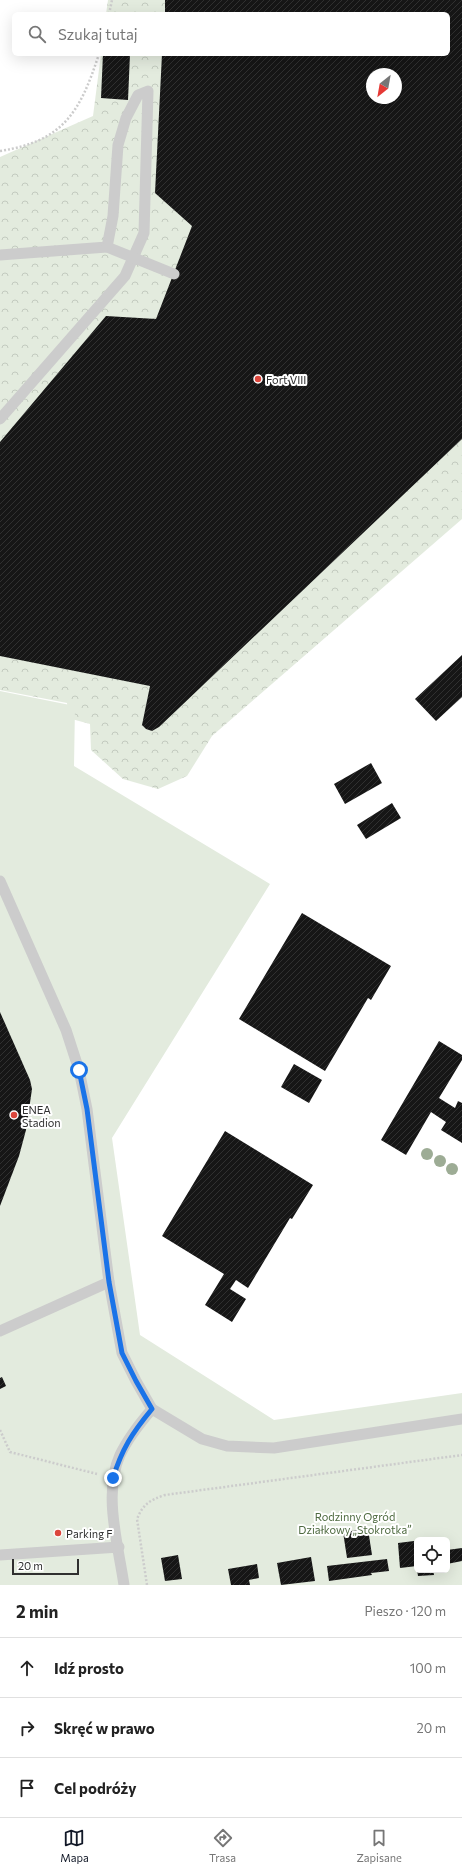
<!DOCTYPE html>
<html lang="pl">
<meta charset="utf-8">
<style>
:root{--surface:#fff;--page:#f2f2f2;--text:#222;--muted:#767676;--line:#e0e0e0;--accent:#111827}
body{margin:0;font-family:Commissioner,sans-serif;background:var(--page);color:var(--text)}
.controls{position:absolute;right:12px;bottom:12px;display:grid;overflow:hidden;border-radius:6px;box-shadow:0 4px 16px #0002}
.controls button{width:36px;height:36px;display:grid;place-items:center;padding:0;border:0;border-bottom:1px solid var(--line);background:var(--surface);color:var(--text);font:20px sans-serif}
.compass{position:absolute;left:366px;top:68px;width:36px;height:36px;border-radius:50%;background:var(--surface);box-shadow:0 4px 16px #0002;rotate:211deg}
.scale{position:absolute;left:12px;bottom:10px;width:67px;box-sizing:border-box;padding-left:4px;border:2px solid #2f2f2f;border-top:0;font-size:11px;line-height:14px;white-space:nowrap;color:#2f2f2f;-webkit-text-stroke:3px #fff;paint-order:stroke}
.stop{position:absolute;width:12px;height:12px;margin:-9px;border:3px solid #1a73e8;border-radius:50%;background:#fff}
.stop.end{background:#1a73e8;border-color:#fff;box-shadow:0 1px 4px #0008}
.list{margin:0;padding:0;list-style:none}
h2{display:flex;justify-content:space-between;align-items:center;height:52px;margin:0;padding:0 16px;font-size:17px}
h2 small{font-size:13px;font-weight:400;color:var(--muted)}
.list li{display:grid;grid-template-columns:26px 1fr auto;gap:12px;align-items:center;box-sizing:border-box;height:60px;padding:0 16px;border-top:1px solid var(--line)}
.list b{display:block;font-size:15px;white-space:nowrap}
.list em{font-size:13px;font-style:normal;color:var(--muted)}
.icon{flex:none;width:22px;height:22px;fill:none;stroke:currentColor;stroke-width:2;stroke-linecap:round;stroke-linejoin:round}
.map{position:relative;flex:none;width:462px;height:1585px;overflow:hidden}
.search{position:absolute;background:var(--surface);box-shadow:0 4px 16px #0002;left:12px;right:12px;top:12px;height:44px;display:flex;align-items:center;gap:10px;box-sizing:border-box;padding:0 14px;border-radius:6px;color:var(--muted);font-size:15px}
.sheet{height:232px;background:var(--surface)}
nav{display:flex;justify-content:space-around;align-items:center;box-sizing:border-box;height:56px;border-top:1px solid var(--line);background:var(--surface);font-size:11px;color:var(--muted)}
nav a{display:grid;justify-items:center;gap:2px}
nav .on{color:var(--accent)}
.map>svg:first-child{display:block}
</style>
<div class="map">
<svg width="462" height="1585" viewBox="0 0 462 1585">
<defs>
<pattern id="park-crowns" width="20" height="18" patternUnits="userSpaceOnUse"><rect width="20" height="18" fill="#e3ebde"/><path d="M2 6a3 3 0 1 1 6 0M12 15a3 3 0 1 1 6 0" fill="none" stroke="#c3cabf"/></pattern>
<pattern id="building-hatch" width="6" height="6" patternUnits="userSpaceOnUse"><rect width="6" height="6" fill="#161616"/><path d="M-1 1l2-2M0 6l6-6M5 7l2-2" fill="none" stroke="#303030"/></pattern>
</defs>
<rect width="100%" height="100%" fill="#fff"/>
<!-- park -->
<path fill="url(#park-crowns)" fill-rule="evenodd" d="M108,0h354v519l-250,217 -25,40 -29,13 -35,-10 -32,-29 -1,-26 -22,-6 -1,-15 -67,-13v-533l93,-41 8,-62h347v-40h-342zM372,74h24v24h-24z"/>
<!-- garden -->
<path fill="#e3ebde" fill-rule="evenodd" d="M0,691l75,15 -1,60 196,118 -158,254 28,197 134,85 188,-27v192h-462zM417,1540h30v30h-30z"/>
<!-- building -->
<g fill="url(#building-hatch)" fill-rule="evenodd">
<path d="M165,0h297v439l-303,288 -7,4 -6,-2 -4,-4 8,-39 -150,-30v-214l106,-126 50,3 36,-93 -37,-33 7,-139h286v-40h-283zM372,74h24v24h-24z"/>
<polygon points="103,54 130,54 128,100 101,98"/>
<polygon points="462,655 462,697 436,721 415,699"/>
<polygon points="371,763 382,783 345,804 334,784"/>
<polygon points="392,803 401,818 366,839 357,825"/>
<polygon points="302,913 391,966 371,1000 368,998 325,1071 239,1019"/>
<polygon points="0,1012 30,1080 32,1089 26,1130 19,1156 0,1206"/>
<polygon points="439,1041 462,1055 462,1060 439,1098 455,1108 458,1101 462,1103 462,1143 441,1130 446,1122 431,1112 406,1155 381,1140"/>
<polygon points="294,1064 322,1080 309,1103 281,1087"/>
<polygon points="225,1131 313,1185 292,1219 290,1218 248,1288 236,1280 230,1289 246,1299 232,1322 205,1305 224,1274 162,1236"/>
<polygon points="2,1377 6,1386 0,1389 0,1378"/>
<polygon points="368,1529 372,1555 347,1558 343,1532"/>
<polygon points="414,1541 417,1566 400,1568 398,1543"/>
<polygon points="462,1548 462,1561 447,1564 447,1550"/>
<polygon points="178,1555 182,1579 165,1581 161,1558"/>
<polygon points="311,1557 315,1581 281,1585 277,1563"/>
<polygon points="387,1559 389,1571 371,1573 372,1575 329,1581 327,1566"/>
<polygon points="257,1564 259,1578 249,1580 250,1585 231,1585 228,1569"/>
<polygon points="417,1570 433,1570 434,1575 418,1576"/>
</g>
<g fill="none" stroke-linecap="round" stroke-linejoin="round">
<!-- path -->
<g stroke="#ccc" stroke-width="2.5" stroke-dasharray="2 2" stroke-linecap="butt">
<polyline points="109,14 112,0"/>
<path d="M0,151c64,-10 80,-39 99,-97"/>
<polyline points="0,1430 10,1452 97,1474"/>
<path d="M147,1585l-10,-66c6,-15 13,-19 28,-24l297,-40"/>
</g>
<!-- service -->
<g stroke="#ccc" stroke-width="11">
<polyline points="0,255 107,247 113,216 118,145 126,118 138,95 148,91 144,233 125,276 0,419"/>
<polyline points="0,881 66,1030 79,1070 87,1109 109,1282 122,1353 136,1381 152,1409 202,1439 227,1446 274,1448 462,1419"/>
<polyline points="0,1331 109,1282"/>
<polyline points="0,1555 119,1547"/>
<path d="M124,1585c-6,-41 -21,-92 -4,-130 8,-17 20,-32 32,-46"/>
</g>
<!-- service-bridge -->
<polyline stroke="#ccc" stroke-width="11" points="107,247 174,274"/>
</g>
<!-- trees -->
<g fill="#9dac95">
<circle cx="427" cy="1154" r="6"/>
<circle cx="440" cy="1161" r="6"/>
<circle cx="452" cy="1169" r="6"/>
</g>
<g fill="none" stroke-linecap="round" stroke-linejoin="round">
<!-- route -->
<path stroke="#1a73e8" stroke-width="5" d="M79,1070l8,39 22,173 13,71 14,28 16,28c-20,24 -30,40 -39,69"/>
</g>
<!-- markers -->
<g fill="#dc463c" stroke="#fff" stroke-width="1.5">
<circle cx="258" cy="379" r="4"/>
<circle cx="14" cy="1115" r="4"/>
<circle cx="58" cy="1533" r="4"/>
</g>
<g text-anchor="middle" dominant-baseline="central" stroke-width="4" stroke-linejoin="round" paint-order="stroke">
<!-- poi labels -->
<g font-size="11" fill="#2f2f2f" stroke="#fff" text-anchor="start">
<text x="266" y="379">Fort VIII</text>
<text x="22" y="1109">ENEA<tspan x="22" dy="13">Stadion</tspan></text>
<text x="66" y="1533">Parking F</text>
</g>
<!-- park labels -->
<g font-size="11" fill="#4d693f" stroke="#fff">
<text x="355" y="1516">Rodzinny Ogród<tspan x="355" dy="13">Działkowy „Stokrotka”</tspan></text>
</g>
</g>
</svg>
<div class="controls">
<button><svg class="icon" aria-label="locate" viewBox="0 0 24 24"><circle cx="12" cy="12" r="6"/><path d="M12 2v4M12 18v4M2 12h4M18 12h4"/></svg></button>
</div>
<svg class="compass" viewBox="-18 -18 36 36"><path d="M0-13l5 13h-10z" fill="#e53935"/><path d="M0 13l5-13h-10z" fill="#767676"/></svg>
<div class="scale">20 m</div>
<div class="stop" style="left:79px;top:1070px"></div>
<div class="stop end" style="left:113px;top:1478px"></div>
<div class="search"><svg class="icon" aria-label="search" viewBox="0 0 24 24"><circle cx="10" cy="10" r="6"/><path d="M15 15l6 6"/></svg>Szukaj tutaj</div>
</div>
<section class="sheet">
<h2>2 min<small>Pieszo · 120 m</small></h2>
<ul class="list">
<li><svg class="icon" aria-label="ahead" viewBox="0 0 24 24"><path d="M12 20V5M6 11l6-6 6 6"/></svg><div><b>Idź prosto</b></div><em>100 m</em></li>
<li><svg class="icon" aria-label="right" viewBox="0 0 24 24"><path d="M7 20v-9h11M14 6l5 5-5 5"/></svg><div><b>Skręć w prawo</b></div><em>20 m</em></li>
<li><svg class="icon" aria-label="arrive" viewBox="0 0 24 24"><path d="M6 21V4h12l-3 4 3 4H6"/></svg><div><b>Cel podróży</b></div></li>
</ul>
</section>
<nav>
<a class="on"><svg class="icon" aria-label="map" viewBox="0 0 24 24"><path d="M3 6l6-2 6 2 6-2v14l-6 2-6-2-6 2zM9 4v14M15 6v14"/></svg>Mapa</a>
<a><svg class="icon" aria-label="directions" viewBox="0 0 24 24"><path d="M12 3l9 9-9 9-9-9zM9 14v-3h6M13 9l2 2-2 2"/></svg>Trasa</a>
<a><svg class="icon" aria-label="saved" viewBox="0 0 24 24"><path d="M7 4h10v16l-5-4-5 4z"/></svg>Zapisane</a>
</nav>
